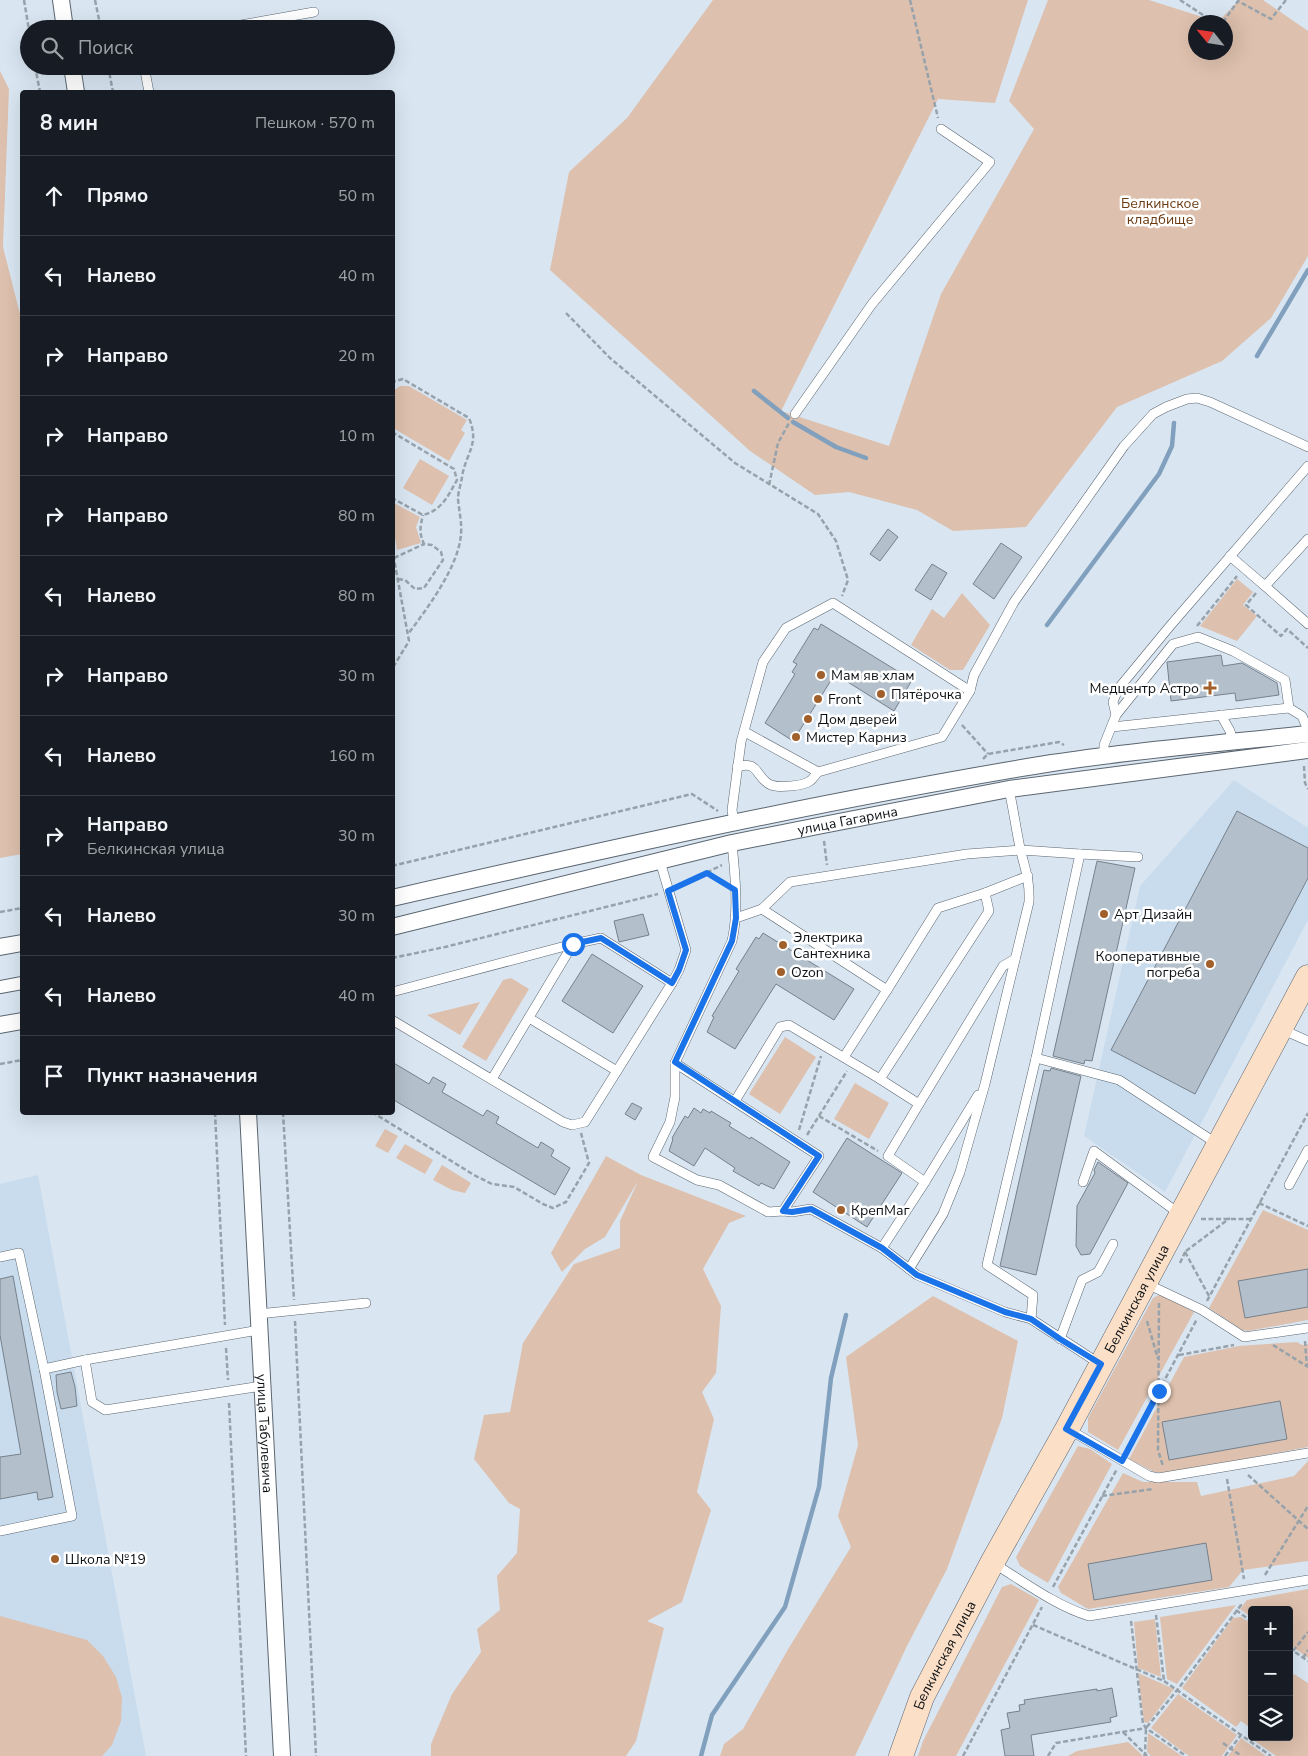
<!DOCTYPE html>
<html lang="ru">
<meta charset="utf-8">
<style>
:root{--surface:#171b24;--page:#20242c;--text:#f1f3f6;--muted:#9ea1a6;--line:#363941}
body{margin:0;font-family:"Nunito Sans",sans-serif;background:var(--page);color:var(--text)}
.controls{position:absolute;right:15px;bottom:15px;display:grid;overflow:hidden;border-radius:5px;box-shadow:0 5px 20px #0002}
.controls button{width:45px;height:45px;display:grid;place-items:center;padding:0;border:0;border-bottom:1px solid var(--line);background:var(--surface);color:var(--text);font:25px sans-serif}
.compass{position:absolute;left:1188px;top:15px;width:45px;height:45px;border-radius:50%;background:var(--surface);box-shadow:0 5px 20px #0002;rotate:300deg}
.stop{position:absolute;width:15px;height:15px;margin:-11px;border:4px solid #1a73e8;border-radius:50%;background:#fff}
.stop.end{background:#1a73e8;border-color:#fff;box-shadow:0 1px 5px #0008}
.list{margin:0;padding:0;list-style:none}
h2{display:flex;justify-content:space-between;align-items:center;height:65px;margin:0;padding:0 20px;font-size:21px}
h2 small{font-size:16px;font-weight:400;color:var(--muted)}
.list li{display:grid;grid-template-columns:32px 1fr auto;gap:15px;align-items:center;box-sizing:border-box;height:80px;padding:0 20px;border-top:1px solid var(--line)}
.list b{display:block;font-size:19px;white-space:nowrap}
.list p{margin:0;font-size:16px;white-space:nowrap;color:var(--muted)}
.list em{font-size:16px;font-style:normal;color:var(--muted)}
.icon{flex:none;width:28px;height:28px;fill:none;stroke:currentColor;stroke-width:2;stroke-linecap:round;stroke-linejoin:round}
.map{position:relative;flex:none;width:1308px;height:1756px;overflow:hidden}
.search{position:absolute;background:var(--surface);box-shadow:0 5px 20px #0002;left:20px;top:20px;width:375px;height:55px;display:flex;align-items:center;gap:12px;box-sizing:border-box;padding:0 18px;border-radius:28px;color:var(--muted);font-size:19px}
.panel{position:absolute;background:var(--surface);box-shadow:0 5px 20px #0002;left:20px;top:90px;width:375px;height:1025px;border-radius:5px}
.map>svg:first-child{display:block}
</style>
<div class="map">
<svg width="1308" height="1756" viewBox="0 0 1308 1756">
<rect width="100%" height="100%" fill="#d9e6f2"/>
<!-- built -->
<g fill="#c9dced">
<polygon points="1234,780 1308,828 1308,920 1165,1192 1084,1136 1140,886"/>
<polygon points="38,1175 146,1756 0,1756 0,1184"/>
</g>
<!-- green -->
<g fill="#ddc0ad" fill-rule="evenodd">
<path d="M713,0h315l-33,103 -57,-4 -157,312 108,35 52,-152 93,-165 -25,-28 39,-101h101l69,22 21,-22h24l45,31v225l-37,62 -49,43 -105,46 -91,120 -73,4 -36,-21 -68,-18 -34,3 -65,-44 -200,-181 19,-98 58,-54zM1196,22h30v30h-30z"/>
<polygon points="0,71 9,89 3,247 22,322 22,854 0,858"/>
<polygon points="400,386 409,386 467,420 461,430 465,433 449,461 393,428 393,391"/>
<polygon points="420,459 449,476 432,505 403,488"/>
<polygon points="392,502 420,517 416,527 421,543 397,550 393,526"/>
<polygon points="1237,579 1253,592 1243,605 1257,616 1237,641 1200,626"/>
<polygon points="962,593 990,625 963,670 950,670 911,645 932,609 944,618"/>
<polygon points="511,978 529,989 486,1061 462,1047 503,980"/>
<polygon points="480,1002 460,1035 427,1015"/>
<polygon points="785,1037 816,1057 780,1114 749,1094"/>
<polygon points="855,1083 889,1103 869,1139 834,1119"/>
<polygon points="385,1129 398,1136 388,1153 375,1146"/>
<polygon points="405,1144 433,1160 425,1174 396,1158"/>
<polygon points="606,1156 641,1175 746,1216 729,1223 703,1269 721,1306 716,1373 702,1392 714,1419 697,1492 711,1510 682,1602 647,1621 664,1628 636,1741 626,1756 431,1756 431,1744 452,1694 481,1652 477,1629 500,1610 497,1576 517,1553 520,1509 509,1503 474,1459 484,1415 510,1412 523,1343 574,1264 620,1248 620,1221 638,1181 605,1237 585,1249 562,1272 551,1253"/>
<polygon points="442,1165 471,1183 465,1193 452,1190 433,1180"/>
<polygon points="1263,1210 1308,1230 1308,1320 1248,1331 1242,1330 1209,1308"/>
<polygon points="1161,1294 1194,1312 1118,1450 1088,1432 1088,1418 1153,1298"/>
<polygon points="933,1296 1018,1341 1002,1418 947,1569 907,1646 855,1756 720,1756 724,1744 743,1729 787,1651 851,1547 838,1516 858,1445 846,1357"/>
<polygon points="1297,1342 1302,1345 1308,1344 1308,1447 1170,1473 1154,1472 1129,1459 1184,1357 1239,1346"/>
<polygon points="1078,1446 1090,1449 1112,1464 1048,1583 1020,1566 1016,1557"/>
<polygon points="1308,1461 1308,1561 1243,1570 1229,1587 1088,1609 1061,1593 1058,1587 1123,1473 1143,1482 1197,1482 1201,1496 1294,1476"/>
<polygon points="1011,1584 1039,1600 956,1756 918,1756 923,1741 1002,1587"/>
<polygon points="1308,1589 1308,1658 1289,1644 1289,1610 1252,1610 1252,1618 1240,1609 1247,1600"/>
<polygon points="1236,1605 1177,1684 1167,1679 1160,1617"/>
<polygon points="0,1616 87,1640 103,1656 116,1677 122,1698 121,1721 112,1745 102,1756 0,1756"/>
<polygon points="1241,1617 1252,1624 1252,1729 1241,1721 1236,1727 1182,1688 1233,1618"/>
<polygon points="1155,1619 1161,1677 1138,1668 1134,1622"/>
<polygon points="1138,1673 1174,1689 1148,1723 1144,1722"/>
<polygon points="1294,1674 1308,1683 1308,1756 1276,1756 1249,1737 1252,1733 1252,1737 1289,1737 1289,1677 1291,1678"/>
<polygon points="1178,1694 1237,1735 1222,1756 1189,1756 1151,1728"/>
<polygon points="1148,1733 1182,1756 1151,1756 1147,1752"/>
<polygon points="1241,1738 1266,1756 1228,1756"/>
<polygon points="1128,1742 1142,1755 1142,1756 1068,1756 1077,1751"/>
</g>
<g fill="none" stroke-linecap="round" stroke-linejoin="round">
<!-- stream -->
<g stroke="#80a0bd" stroke-width="4.5">
<polyline points="1257,356 1308,270"/>
<polyline points="754,391 788,418"/>
<polyline points="793,422 836,447 866,458"/>
<polyline points="1047,625 1159,474 1172,446 1174,423"/>
<polyline points="701,1756 712,1715 785,1607 819,1487 831,1378 846,1315"/>
</g>
</g>
<!-- building -->
<g fill="#b3c0cb" stroke="#76818c">
<polygon points="888,529 898,537 880,561 870,554"/>
<polygon points="1001,543 1022,557 994,599 973,584"/>
<polygon points="932,564 947,573 931,600 915,590"/>
<polygon points="821,624 912,680 894,711 835,674 793,741 765,723 795,674 792,672 797,664 793,662 814,628 818,630"/>
<polygon points="1221,655 1223,666 1242,663 1277,683 1279,695 1236,701 1235,693 1171,701 1167,662"/>
<polygon points="1237,811 1308,848 1308,878 1195,1094 1111,1050"/>
<polygon points="1097,861 1135,868 1092,1061 1085,1060 1084,1064 1053,1056"/>
<polygon points="643,914 649,935 619,942 614,921"/>
<polygon points="763,933 854,989 834,1020 776,984 735,1049 707,1032 714,1017 712,1016 739,971 736,969 756,937 759,939"/>
<polygon points="592,954 643,986 613,1033 562,1001"/>
<polygon points="392,1062 429,1084 433,1077 446,1084 442,1092 483,1116 487,1110 499,1117 496,1123 538,1148 541,1142 554,1150 551,1156 570,1168 555,1195 392,1099"/>
<polygon points="1051,1068 1081,1076 1036,1275 1000,1266 1044,1070 1050,1071"/>
<polygon points="632,1103 642,1108 635,1120 625,1114"/>
<polygon points="694,1108 701,1113 703,1109 710,1113 711,1111 731,1123 729,1126 750,1139 751,1137 790,1162 774,1189 761,1183 759,1186 733,1171 735,1168 705,1148 694,1166 669,1151 673,1139 672,1138 685,1116 688,1118"/>
<polygon points="847,1138 902,1173 867,1227 813,1192"/>
<polygon points="1098,1162 1128,1183 1090,1254 1081,1255 1076,1246 1077,1206 1095,1173 1094,1170"/>
<polygon points="1308,1269 1308,1307 1245,1318 1238,1281"/>
<polygon points="13,1276 53,1497 38,1500 37,1492 0,1499 0,1457 21,1454 0,1335 0,1279"/>
<polygon points="71,1372 75,1387 77,1406 61,1409 57,1392 56,1375"/>
<polygon points="1280,1401 1287,1439 1169,1460 1162,1422"/>
<polygon points="1206,1543 1212,1580 1094,1600 1088,1564"/>
<polygon points="1112,1688 1117,1716 1110,1718 1111,1722 1031,1735 1034,1756 1005,1756 1001,1730 1010,1728 1007,1713 1020,1711 1019,1705 1025,1704 1024,1700 1097,1689 1097,1691"/>
</g>
<g fill="none" stroke-linecap="round" stroke-linejoin="round">
<!-- service casing -->
<g stroke="#5b6671" stroke-width="10">
<g id="service">
<polyline points="218,29 314,12"/>
<polyline points="144,66 149,92"/>
<polyline points="795,414 872,304 990,162 941,129"/>
<polyline points="1308,539 1265,586 1308,624"/>
<polyline points="1230,556 1265,586"/>
<polyline points="970,691 974,675 1014,602 1124,446 1153,414 1166,407 1187,399 1197,398 1210,402 1308,447"/>
<polyline points="1116,715 1113,702 1118,689 1170,626 1308,466"/>
<polyline points="1221,715 1230,731 1233,742"/>
<polyline points="1112,727 1289,708"/>
<polyline points="1104,757 1104,745 1116,715 1173,644 1198,637 1233,651 1285,680 1289,708 1302,716 1308,730"/>
<path d="M737,767c22,-8 19,12 34,18 8,3 32,1 39,-4 3,-2 5,-6 8,-9"/>
<polyline points="734,823 732,810 741,742 763,662 786,628 833,603 970,691 942,737 818,772 745,732"/>
<path d="M732,843c3,32 7,67 0,98l-57,122v34l-5,25 -17,35 44,23 22,5 49,27 15,-1 9,1 19,-3 71,39 35,27 88,37 26,7 69,45"/>
<polyline points="762,909 887,990 844,1057"/>
<polyline points="736,918 762,909 790,882 967,854 1021,850 1080,854"/>
<polyline points="887,990 938,908 985,893 1028,876"/>
<polyline points="392,992 573,944 601,938 672,983"/>
<polyline points="529,1018 617,1071"/>
<polyline points="392,1020 563,1122 572,1125 585,1122 672,983 679,970 686,950 660,861"/>
<polyline points="1281,1029 1308,1041"/>
<polyline points="1036,1058 1119,1080 1219,1145"/>
<polyline points="675,1063 819,1156 783,1211"/>
<polyline points="492,1079 573,944"/>
<polyline points="880,1079 989,911 985,893"/>
<polyline points="735,1101 780,1027 789,1025 880,1079 919,1104 1003,966 1015,959"/>
<polyline points="925,1182 978,1095"/>
<polyline points="1083,1182 1094,1151 1181,1215"/>
<polyline points="1289,1185 1308,1150"/>
<polyline points="882,1248 925,1182 888,1156 919,1104"/>
<polyline points="0,1257 19,1253 44,1369 72,1516 0,1531"/>
<path d="M909,1269l34,-55 17,-42 25,-88 44,-182c1,-22 -4,-33 -9,-54 -4,-20 -7,-40 -11,-59"/>
<polyline points="1145,1283 1202,1310 1244,1337 1308,1328"/>
<polyline points="258,1314 366,1303"/>
<polyline points="1031,1319 1033,1295 987,1265 1036,1058 1080,854 1138,857"/>
<polyline points="259,1330 85,1360 92,1402 105,1410 262,1386"/>
<polyline points="1060,1339 1082,1280 1098,1272 1113,1244"/>
<polyline points="44,1369 85,1360"/>
<polyline points="1068,1429 1149,1476 1158,1478 1308,1453"/>
<path d="M993,1563c30,18 61,42 96,53l219,-36"/>
</g>
</g>
<!-- pedestrian casing -->
<g stroke="#5b6671" stroke-width="14">
<polyline id="pedestrian" points="0,987 22,983"/>
</g>
<!-- minor casing -->
<g stroke="#5b6671" stroke-width="18">
<g id="minor">
<polyline points="61,0 65,29"/>
<polyline points="72,66 76,92"/>
<path d="M392,898c219,-50 439,-99 660,-135 85,-13 171,-20 256,-29"/>
<path id="s1" d="M392,927l340,-84 91,-18 186,-36 299,-39"/>
<polyline points="0,947 22,943"/>
<polyline points="0,1025 22,1021"/>
<path id="s2" d="M248,1112l34,644"/>
</g>
</g>
<!-- secondary casing -->
<g stroke="#5b6671" stroke-width="25">
<g id="secondary">
<path id="s3" d="M901,1756l21,-59 70,-134 75,-134 241,-452"/>
</g>
</g>
<!-- path -->
<g stroke="#97a2ab" stroke-width="2.5" stroke-dasharray="5 2.5" stroke-linecap="butt">
<polyline points="24,0 29,30"/>
<polyline points="95,0 101,29"/>
<polyline points="910,0 938,118"/>
<polyline points="1180,0 1214,22"/>
<polyline points="1223,22 1238,1 1271,19 1286,0"/>
<polyline points="35,66 40,92"/>
<polyline points="108,66 113,92"/>
<polyline points="566,313 610,358 735,463 818,514 836,541 848,580 842,596"/>
<path d="M392,384l3,-3 8,-2 66,39c11,27 -3,34 -7,59 -1,7 -4,15 -4,22 1,12 4,23 3,35 -2,32 -34,75 -53,100"/>
<path d="M392,432l62,37 3,11c-9,16 -15,30 -34,35l-31,-17"/>
<polyline points="769,485 778,443 789,423"/>
<polyline points="392,548 409,641 392,669"/>
<polyline points="394,558 424,544"/>
<path d="M398,579l7,1 10,9 9,-1 19,-28 -2,-8 -9,-7 -8,-1c-5,-11 -4,-17 -1,-29"/>
<polyline points="1256,593 1246,605 1281,636 1287,629 1308,648"/>
<polyline points="1197,626 1237,576"/>
<polyline points="962,725 988,754"/>
<polyline points="983,759 988,754 1059,742 1064,745"/>
<polyline points="1304,766 1305,783 1308,789"/>
<polyline points="824,841 827,865"/>
<polyline points="392,866 692,794 718,811"/>
<polyline points="707,873 723,883"/>
<polyline points="680,886 722,865"/>
<polyline points="0,912 22,908"/>
<polyline points="392,958 445,947 658,894"/>
<polyline points="0,1064 22,1060"/>
<polyline points="215,1112 225,1325"/>
<polyline points="283,1112 294,1300"/>
<polyline points="372,1112 474,1175 492,1184 514,1187 543,1204 553,1208 566,1202 589,1163 581,1133"/>
<polyline points="819,1116 878,1151"/>
<polyline points="799,1130 821,1056"/>
<polyline points="807,1135 847,1071"/>
<polyline points="1259,1203 1308,1226"/>
<polyline points="1201,1219 1250,1219"/>
<polyline points="1186,1251 1230,1218"/>
<polyline points="1185,1252 1209,1296"/>
<polyline points="1180,1263 1186,1250"/>
<polyline points="1207,1301 1308,1113"/>
<polyline points="1159,1303 1158,1450 1163,1466"/>
<polyline points="295,1321 316,1756"/>
<polyline points="1147,1321 1158,1359"/>
<polyline points="1305,1341 1307,1367"/>
<polyline points="1273,1345 1308,1367"/>
<polyline points="226,1348 228,1380"/>
<polyline points="1179,1355 1234,1345"/>
<polyline points="229,1403 246,1756"/>
<polyline points="1127,1451 1197,1319"/>
<polyline points="1248,1475 1308,1529"/>
<polyline points="1227,1479 1244,1579"/>
<polyline points="1102,1496 1153,1489"/>
<polyline points="1265,1575 1308,1506"/>
<polyline points="1053,1587 1117,1469"/>
<polyline points="1236,1610 1252,1622"/>
<polyline points="1156,1615 1164,1681"/>
<polyline points="1131,1621 1143,1724 1146,1728 1186,1756"/>
<polyline points="1033,1625 1164,1681 1271,1756"/>
<polyline points="1289,1648 1308,1661"/>
<polyline points="1293,1651 1308,1632"/>
<polyline points="1303,1658 1308,1650"/>
<polyline points="1123,1732 1145,1754 1144,1756"/>
<polyline points="1223,1743 1240,1755"/>
<polyline points="963,1756 1042,1607"/>
<polyline points="1048,1756 1056,1743 1146,1728"/>
<polyline points="1147,1756 1145,1754 1146,1728 1178,1689 1241,1605 1240,1603"/>
<polyline points="1225,1756 1241,1735"/>
</g>
<!-- service -->
<use href="#service" stroke="#fff" stroke-width="9"/>
<!-- pedestrian -->
<use href="#pedestrian" stroke="#fff" stroke-width="12"/>
<!-- minor -->
<use href="#minor" stroke="#fff" stroke-width="16"/>
<!-- secondary -->
<use href="#secondary" stroke="#fcdfc7" stroke-width="24"/>
</g>
<g fill="none" stroke-linecap="round" stroke-linejoin="round">
<!-- route -->
<polyline stroke="#1a73e8" stroke-width="6" points="573,944 601,938 672,983 679,970 686,950 668,891 707,873 735,890 736,918 732,941 675,1062 819,1156 783,1211 792,1212 811,1209 882,1248 917,1275 1005,1312 1031,1319 1060,1339 1101,1364 1066,1429 1122,1461 1159,1391"/>
</g>
<!-- markers -->
<g fill="#a1602b" stroke="#fff" stroke-width="2">
<circle cx="821" cy="675" r="5"/>
<path d="M1207.5 680.5h5v5h5v5h-5v5h-5v-5h-5v-5h5z"/>
<circle cx="881" cy="694" r="5"/>
<circle cx="818" cy="699" r="5"/>
<circle cx="808" cy="719" r="5"/>
<circle cx="796" cy="737" r="5"/>
<circle cx="1104" cy="914" r="5"/>
<circle cx="783" cy="945" r="5"/>
<circle cx="1210" cy="964" r="5"/>
<circle cx="781" cy="972" r="5"/>
<circle cx="841" cy="1210" r="5"/>
<circle cx="55" cy="1559" r="5"/>
</g>
<g text-anchor="middle" dominant-baseline="central" stroke-width="5" stroke-linejoin="round" paint-order="stroke">
<!-- park labels -->
<g font-size="14" fill="#6b3b12" stroke="#fff">
<text x="1160" y="203">Белкинское<tspan x="1160" dy="16">кладбище</tspan></text>
</g>
<!-- poi labels -->
<g font-size="14" fill="#0c1114" stroke="#fff" text-anchor="start">
<text x="831" y="675">Мам яв хлам</text>
<text x="1199" y="688" text-anchor="end">Медцентр Астро</text>
<text x="891" y="694">Пятёрочка</text>
<text x="828" y="699">Front</text>
<text x="818" y="719">Дом дверей</text>
<text x="806" y="737">Мистер Карниз</text>
<text x="1114" y="914">Арт Дизайн</text>
<text x="793" y="937">Электрика<tspan x="793" dy="16">Сантехника</tspan></text>
<text x="1200" y="956" text-anchor="end">Кооперативные<tspan x="1200" dy="16">погреба</tspan></text>
<text x="791" y="972">Ozon</text>
<text x="851" y="1210">КрепМаг</text>
<text x="65" y="1559">Школа №19</text>
</g>
<!-- street labels -->
<g font-size="14" fill="#0c1114" stroke="#fff">
<text stroke="none"><textPath href="#s1" startOffset="468">улица Гагарина</textPath></text>
<text stroke="none"><textPath href="#s3" startOffset="515">Белкинская улица</textPath></text>
<text stroke="none"><textPath href="#s2" startOffset="322">улица Табулевича</textPath></text>
<text stroke="none"><textPath href="#s3" startOffset="110">Белкинская улица</textPath></text>
</g>
</g>
</svg>
<div class="controls">
<button>+</button>
<button>−</button>
<button><svg class="icon" aria-label="layers" viewBox="0 0 24 24"><path d="M12 4l9 5-9 5-9-5zM3 14l9 5 9-5"/></svg></button>
</div>
<svg class="compass" viewBox="-18 -18 36 36"><path d="M0-13l5 13h-10z" fill="#e53935"/><path d="M0 13l5-13h-10z" fill="#9ea1a6"/></svg>
<div class="stop" style="left:573px;top:944px"></div>
<div class="stop end" style="left:1159px;top:1391px"></div>
<div class="search"><svg class="icon" aria-label="search" viewBox="0 0 24 24"><circle cx="10" cy="10" r="6"/><path d="M15 15l6 6"/></svg>Поиск</div>
<section class="panel">
<h2>8 мин<small>Пешком · 570 m</small></h2>
<ul class="list">
<li><svg class="icon" aria-label="ahead" viewBox="0 0 24 24"><path d="M12 20V5M6 11l6-6 6 6"/></svg><div><b>Прямо</b></div><em>50 m</em></li>
<li><svg class="icon" aria-label="left" viewBox="0 0 24 24"><path d="M17 20v-9H6M10 6l-5 5 5 5"/></svg><div><b>Налево</b></div><em>40 m</em></li>
<li><svg class="icon" aria-label="right" viewBox="0 0 24 24"><path d="M7 20v-9h11M14 6l5 5-5 5"/></svg><div><b>Направо</b></div><em>20 m</em></li>
<li><svg class="icon" aria-label="right" viewBox="0 0 24 24"><path d="M7 20v-9h11M14 6l5 5-5 5"/></svg><div><b>Направо</b></div><em>10 m</em></li>
<li><svg class="icon" aria-label="right" viewBox="0 0 24 24"><path d="M7 20v-9h11M14 6l5 5-5 5"/></svg><div><b>Направо</b></div><em>80 m</em></li>
<li><svg class="icon" aria-label="left" viewBox="0 0 24 24"><path d="M17 20v-9H6M10 6l-5 5 5 5"/></svg><div><b>Налево</b></div><em>80 m</em></li>
<li><svg class="icon" aria-label="right" viewBox="0 0 24 24"><path d="M7 20v-9h11M14 6l5 5-5 5"/></svg><div><b>Направо</b></div><em>30 m</em></li>
<li><svg class="icon" aria-label="left" viewBox="0 0 24 24"><path d="M17 20v-9H6M10 6l-5 5 5 5"/></svg><div><b>Налево</b></div><em>160 m</em></li>
<li><svg class="icon" aria-label="right" viewBox="0 0 24 24"><path d="M7 20v-9h11M14 6l5 5-5 5"/></svg><div><b>Направо</b><p>Белкинская улица</p></div><em>30 m</em></li>
<li><svg class="icon" aria-label="left" viewBox="0 0 24 24"><path d="M17 20v-9H6M10 6l-5 5 5 5"/></svg><div><b>Налево</b></div><em>30 m</em></li>
<li><svg class="icon" aria-label="left" viewBox="0 0 24 24"><path d="M17 20v-9H6M10 6l-5 5 5 5"/></svg><div><b>Налево</b></div><em>40 m</em></li>
<li><svg class="icon" aria-label="arrive" viewBox="0 0 24 24"><path d="M6 21V4h12l-3 4 3 4H6"/></svg><div><b>Пункт назначения</b></div></li>
</ul>
</section>
</div>
